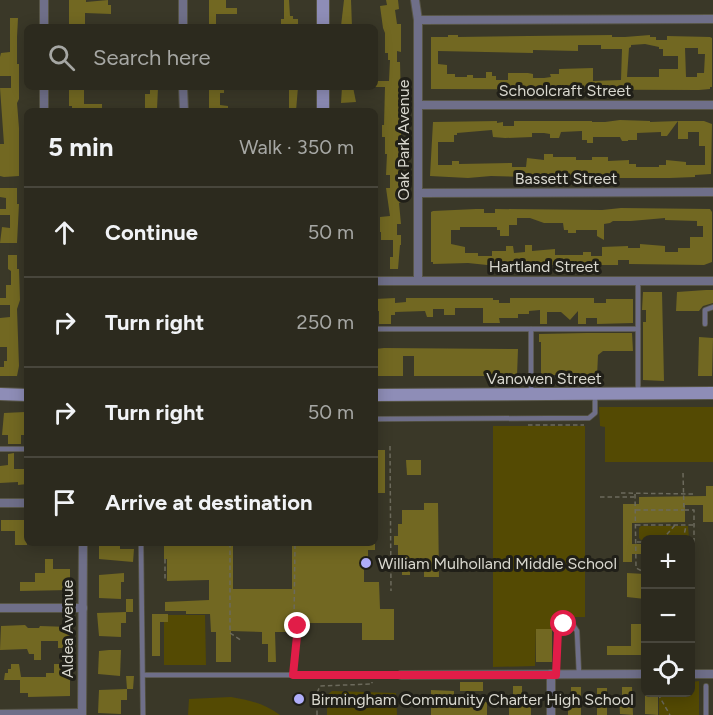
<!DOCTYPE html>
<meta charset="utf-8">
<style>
:root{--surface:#2c2a1e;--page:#38362b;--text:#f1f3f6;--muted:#a6a7a4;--line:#48463c}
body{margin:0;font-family:Figtree,sans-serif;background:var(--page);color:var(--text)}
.controls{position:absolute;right:18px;bottom:18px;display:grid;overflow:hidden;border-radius:9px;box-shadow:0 3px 15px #0003}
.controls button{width:54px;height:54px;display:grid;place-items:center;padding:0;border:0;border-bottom:2px solid var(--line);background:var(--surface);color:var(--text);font:30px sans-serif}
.stop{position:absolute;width:18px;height:18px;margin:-14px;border:4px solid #e11d48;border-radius:50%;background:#fff}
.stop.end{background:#e11d48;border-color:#fff;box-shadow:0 2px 6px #0008}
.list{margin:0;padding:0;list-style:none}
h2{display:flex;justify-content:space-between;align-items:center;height:78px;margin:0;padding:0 24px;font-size:26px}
h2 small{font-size:20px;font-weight:400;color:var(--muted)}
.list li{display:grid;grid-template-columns:39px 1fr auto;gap:18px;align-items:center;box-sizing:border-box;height:90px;padding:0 24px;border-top:2px solid var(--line)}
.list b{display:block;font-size:22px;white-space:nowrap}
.list em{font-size:20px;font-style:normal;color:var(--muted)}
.icon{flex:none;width:33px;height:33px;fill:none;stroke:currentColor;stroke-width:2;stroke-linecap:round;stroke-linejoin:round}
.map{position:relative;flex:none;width:713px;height:715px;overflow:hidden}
.search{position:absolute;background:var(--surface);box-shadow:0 3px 15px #0003;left:24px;top:24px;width:354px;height:66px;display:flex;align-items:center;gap:15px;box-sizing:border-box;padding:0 21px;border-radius:9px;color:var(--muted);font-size:22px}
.panel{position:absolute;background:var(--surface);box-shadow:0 3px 15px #0003;left:24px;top:108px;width:354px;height:438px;border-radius:9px}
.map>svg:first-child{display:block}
</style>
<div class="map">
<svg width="713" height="715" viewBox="0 0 713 715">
<rect width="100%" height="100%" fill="#3a3828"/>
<!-- green -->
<g fill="#544a03">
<polygon points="599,407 713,407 713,462 605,462 605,427 600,426"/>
<polygon points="493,426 585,426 585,617 551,617 551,629 536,629 535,666 493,667"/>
<polygon points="641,526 688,526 689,539 641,540 639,538 639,528"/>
<polygon points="164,615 205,615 206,665 164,665"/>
<polygon points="699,681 699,715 659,715 659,693 690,692 691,682"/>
<polygon points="332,691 396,693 397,715 327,715 327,695"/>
<path d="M231,697c19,3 34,7 49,18h-92l1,-16z"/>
</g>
<!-- building -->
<g fill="#726822" fill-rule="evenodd">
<polygon points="69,0 86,0 86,2 108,0 108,5 111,5 111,14 85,13 85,27 69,27"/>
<polygon points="209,0 226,0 226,8 237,8 237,14 216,14 216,26 209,26"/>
<polygon points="284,0 289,0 290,16 293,16 293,19 298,19 298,27 281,25 281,19 284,19"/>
<polygon points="344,0 351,0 352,27 341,26"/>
<polygon points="386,0 398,0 399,9 395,10 397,24 401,24 401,52 397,51 397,62 400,62 401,101 401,202 399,203 401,224 397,224 397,235 401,235 401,245 400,245 398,269 390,269 390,257 393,257 393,240 381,240 381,232 380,232 380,217 390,216 386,188 390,188 390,175 386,175 387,154 385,154 385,137 382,137 382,125 384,125 385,87 375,87 375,81 389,81 390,60 388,60 388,53 385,53 385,33 383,28 380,6 387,5"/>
<polygon points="10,18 18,18 17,37 17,64 19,64 19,99 17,103 19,128 19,176 4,177 0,176 0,144 4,144 0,88 11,88 11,76 0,76 0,57 1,53 10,52"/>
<path d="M448,35h10v2l154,-2v2h13l25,-2v2h6v3h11v-4l43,1 2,1v49h-2v2l-11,1 -268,-1v-52h17zM645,44l14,3v2h4v7h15v13h-19v8h-32l2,-29 2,-1v-2zM578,45h23v4h21l-1,31 -28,1v-13l-34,1v5h-9l1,3 -7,1h-11v-4l-5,-1h-20v7h-12v-4h-4v-4h-6v6h-13v-3h-6v2h-12v-3h-8v-9l-9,-1v-13l95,2v-3l45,1zM685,48h13v6h7l-1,19h-7v4h-11z"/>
<polygon points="209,87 224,87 224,93 220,93 220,105 228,106 228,111 209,111"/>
<polygon points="289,87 298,87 296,111 289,111"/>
<polygon points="342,87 353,87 356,102 341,103"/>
<polygon points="84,88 84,104 102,104 102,111 72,111 72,106 69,106 69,89"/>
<polygon points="150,88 158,88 157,109 145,109 145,94 150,94"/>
<polygon points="620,120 650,121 650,122 678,121 667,136 661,136 661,132 637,133 637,140 628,140 628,141 622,141 620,137 593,137 593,143 587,143 587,140 582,140 582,131 561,132 559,138 550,138 550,134 544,133 532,133 532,137 505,138 493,137 492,130 457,133 457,135 454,135 454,142 438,142 438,165 452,165 452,161 459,161 459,164 512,163 512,167 526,167 527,158 544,160 544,154 553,154 553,157 576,157 576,160 592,160 592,157 608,157 608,161 629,160 629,164 636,164 636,167 659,167 659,165 666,165 666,160 686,162 686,165 705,165 705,146 699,146 699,132 688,132 688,139 678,139 678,121 704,121 712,124 711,174 695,175 695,177 670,178 591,178 591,173 579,173 579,175 570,178 491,176 468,178 430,176 433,122 497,121 497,123 503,122 503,126 514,126 514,121 592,121 592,122 605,122"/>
<polygon points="0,188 17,188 17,204 19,204 17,243 0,243 2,227 10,228 10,215 0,215 0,209 6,209 6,198 0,197"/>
<path d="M621,208l89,1 2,3v50l-8,3 -75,-1v-4h-11v5h-131l-19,-2 -35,1v-2h-2v-50l2,-1 43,-2h8v4h11v-4l107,1zM517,218h13l14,5h19l1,7h4v3h8v-3h21v6l7,4v-16l6,-1 3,-2h18l34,-3v2l32,1v5h6v11h-13v11h-12v4h-13v-6l-25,-2v4h-12v-2l-26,1v9h-11v-4h-8v3h-28v-6l-23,2v-6h-7v7l-11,1 -1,-7h-7v5h-14v5h-14v-3h-13v-6l-14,-3v-14h9v-3h37v3h3v6h9v-11h8z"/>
<polygon points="8,255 17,255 17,269 19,269 20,300 17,309 19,366 17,376 0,376 0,367 4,367 4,361 7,361 7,347 0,347 0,318 10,317 10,305 0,305 0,298 6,298 6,285 11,285 11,271 8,269"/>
<polygon points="706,290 713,290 713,303 703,306 699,311 676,311 677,292"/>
<polygon points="643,292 662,292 664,381 643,380 643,322 646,322 646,310 642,310"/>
<polygon points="395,298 395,303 406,302 406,298 493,298 493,300 499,300 499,303 510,303 510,298 594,298 594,303 606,303 606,299 633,299 633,323 597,324 597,318 586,318 586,324 578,324 578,311 570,320 561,312 547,312 547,324 540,324 540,310 529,311 529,314 518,314 518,318 499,318 500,323 483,323 483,308 455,308 455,315 444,315 444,309 433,309 433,317 427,317 425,311 395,312 395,315 391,315 391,324 379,324 379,311 375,311 375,299"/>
<polygon points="586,333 632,333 633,351 603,351 598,355 597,377 593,381 579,381 579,375 541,375 541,342 539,342 539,334"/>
<polygon points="699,337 713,338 712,376 698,376"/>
<polygon points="384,348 518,349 517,376 414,376 414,356 403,356 403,376 376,376 375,349"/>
<polygon points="25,412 27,413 26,435 21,435 21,444 8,444 8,435 2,435 4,413"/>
<rect x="375" y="450" width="10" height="43"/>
<polygon points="14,453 14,469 27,469 27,484 18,485 18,482 0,483 0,466 8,465 8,454"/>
<polygon points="406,460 421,460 421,475 407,475"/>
<polygon points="706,486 713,486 713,522 703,522 703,505 685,505 685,522 632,523 632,544 645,544 645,554 632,554 632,562 623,562 623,504 639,504 639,497 706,496"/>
<polygon points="424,503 438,503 439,577 424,577 424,570 410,570 410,575 402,575 402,556 398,556 398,545 394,545 394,536 398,536 398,524 402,524 402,510 424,510"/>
<polygon points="1,520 27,520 27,545 15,545 15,531 1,531"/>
<polygon points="99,543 120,543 120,549 134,549 133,562 99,559"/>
<polygon points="227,543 233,543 233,589 292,589 292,543 297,543 297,545 361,545 361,543 375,543 375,550 368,550 368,567 364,567 364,582 379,582 380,609 394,609 394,640 362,640 362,623 304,623 304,619 293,619 293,632 275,632 276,662 268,662 268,644 262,644 262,632 231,631 231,662 216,662 216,632 211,632 210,614 186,614 186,611 165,611 165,602 209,600 209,580 167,581 167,559 164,559 164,545 227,545"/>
<polygon points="45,559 53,559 53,569 70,569 70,590 20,591 20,582 35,582 35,573 45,573"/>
<polygon points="124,573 124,582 121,582 121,599 99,598 99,575"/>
<polygon points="627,573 645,574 645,599 627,597"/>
<polygon points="126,599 133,599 133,612 126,612 126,623 121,623 121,637 99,636 97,613 126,612"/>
<polygon points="152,614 168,614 168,622 160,622 160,656 152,656"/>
<polygon points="631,624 642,624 642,655 607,655 607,646 631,646"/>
<polygon points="25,625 28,628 39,628 40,626 70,627 69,652 63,652 62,648 58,648 58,641 41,641 41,660 34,660 34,654 29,654 27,649 0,650 1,626"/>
<rect x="536" y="629" width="16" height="33"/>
<polygon points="109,650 121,650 120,676 98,674 99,651"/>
<polygon points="61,663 68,663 68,668 70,668 70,696 28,697 28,693 20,693 20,680 4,680 5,673 8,673 8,669 11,669 11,664 19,664 21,677 46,677 46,673 54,673 54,664 61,664"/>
<polygon points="126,676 134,676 133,689 127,689 127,700 121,700 121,714 98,713 99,690 127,689"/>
<rect x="460" y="682" width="23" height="9"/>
<polygon points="513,686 522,686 522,700 531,700 531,715 509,715 509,700 513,700"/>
<polygon points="571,687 581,687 581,715 568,715 568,696 571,696"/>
<polygon points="622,687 632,687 633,715 620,714 619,696 622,696"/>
<polygon points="597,688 607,688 607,715 597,715 597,704 594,704 594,695 597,695"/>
<polygon points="431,690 454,691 454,701 487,702 487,715 431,715"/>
<polygon points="648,693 658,693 658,715 645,714 645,696 648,696"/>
</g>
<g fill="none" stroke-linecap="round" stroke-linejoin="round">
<!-- lane casing -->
<g stroke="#575546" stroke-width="6">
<g id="lane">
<polyline points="705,324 705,310 713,307"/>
<polyline points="375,329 638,329"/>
<polyline points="531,329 531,392"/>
<polyline points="638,393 638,281"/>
<polyline points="375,419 589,418 595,413 595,395"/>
<polyline points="0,449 27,449"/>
<polyline points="141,543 143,715"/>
<polyline points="556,674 558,630 561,626 573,625 577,631 579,674"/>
<polyline points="143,675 401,675"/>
<polyline points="706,715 706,686"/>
</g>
</g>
<!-- street casing -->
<g stroke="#575546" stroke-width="10">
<g id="street">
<polyline points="44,0 44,27"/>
<polyline points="183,0 183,27"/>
<polyline points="415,0 418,20 418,281"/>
<polyline points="418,20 713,19"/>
<polyline points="44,87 44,111"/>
<polyline points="183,87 184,111"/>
<polyline points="418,105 713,105"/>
<polyline points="419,193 713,192"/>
<polyline points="375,281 713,281"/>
<polyline points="0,503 27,503"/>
<polyline points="0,608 83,608"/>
<polyline points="551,674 551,715"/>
<polyline points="690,674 713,674"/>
<polyline points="401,675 646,674"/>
<polyline points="0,714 82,713"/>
<polyline points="82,715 83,543"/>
</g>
</g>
<!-- secondary casing -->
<g stroke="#575546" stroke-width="14">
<g id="secondary">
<polyline points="323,0 323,27"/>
<polyline points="323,87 323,111"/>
<polyline points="0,394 27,395"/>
<polyline points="375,395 713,393"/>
</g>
</g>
<!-- path -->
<g stroke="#6c6a5c" stroke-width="1.5" stroke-dasharray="4.5 3" stroke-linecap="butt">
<polyline points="528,425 584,425"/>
<polyline points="390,446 391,591"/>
<polyline points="683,473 684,510 694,510 694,542 690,547"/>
<polyline points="621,493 693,494"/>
<polyline points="635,494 636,568 646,573"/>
<polyline points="600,497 634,497"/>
<polyline points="636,510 684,510"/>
<polyline points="636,525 694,525"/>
<polyline points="662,540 675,525"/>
<polyline points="683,540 686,526"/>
<polyline points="637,542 646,542"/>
<polyline points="230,543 230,633 242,641"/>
<polyline points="165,559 165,579"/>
<path d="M294,668c1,-13 8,-36 0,-46l1,-79"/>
<polyline points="658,694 670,715"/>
<polyline points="317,715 317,693 320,686 372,684 372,682"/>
</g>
<!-- lane -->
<use href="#lane" stroke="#6f6f89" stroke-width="4.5"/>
<!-- street -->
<use href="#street" stroke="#6f6f89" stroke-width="8"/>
<!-- secondary -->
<use href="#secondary" stroke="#8e8db7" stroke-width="12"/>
</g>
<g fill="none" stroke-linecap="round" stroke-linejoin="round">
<!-- route -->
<polyline stroke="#e11d48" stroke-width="8" points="298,626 293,675 556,675 558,630 564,624"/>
</g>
<!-- markers -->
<g fill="#b0aefa" stroke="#201f18" stroke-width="2">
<circle cx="366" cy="563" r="6"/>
<circle cx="299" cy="699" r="6"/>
</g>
<g text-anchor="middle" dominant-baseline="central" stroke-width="6" stroke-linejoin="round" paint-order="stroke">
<!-- street labels -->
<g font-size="16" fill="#d9d8cf" stroke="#201f18">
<text x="565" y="90">Schoolcraft Street</text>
<text transform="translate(403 140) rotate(-90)">Oak Park Avenue</text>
<text x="566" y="178">Bassett Street</text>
<text x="544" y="266">Hartland Street</text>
<text x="544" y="378">Vanowen Street</text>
<text transform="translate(67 629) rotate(-90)">Aldea Avenue</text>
</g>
<!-- poi labels -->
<g font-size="16" fill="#d9d8cf" stroke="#201f18" text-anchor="start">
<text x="378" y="563">William Mulholland Middle School</text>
<text x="311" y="699">Birmingham Community Charter High School</text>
</g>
</g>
</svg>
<div class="controls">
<button>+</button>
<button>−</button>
<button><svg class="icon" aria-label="locate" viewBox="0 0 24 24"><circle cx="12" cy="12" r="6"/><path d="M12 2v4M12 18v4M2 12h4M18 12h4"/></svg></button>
</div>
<div class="stop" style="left:564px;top:624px"></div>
<div class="stop end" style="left:298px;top:626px"></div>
<div class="search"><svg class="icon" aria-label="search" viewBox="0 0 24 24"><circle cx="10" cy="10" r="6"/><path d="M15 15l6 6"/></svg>Search here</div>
<section class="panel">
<h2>5 min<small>Walk · 350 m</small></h2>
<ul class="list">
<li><svg class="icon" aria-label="ahead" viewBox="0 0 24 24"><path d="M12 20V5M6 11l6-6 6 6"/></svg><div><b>Continue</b></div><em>50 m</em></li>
<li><svg class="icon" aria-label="right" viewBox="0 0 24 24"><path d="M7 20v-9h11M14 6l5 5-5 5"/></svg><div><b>Turn right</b></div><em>250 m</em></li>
<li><svg class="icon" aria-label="right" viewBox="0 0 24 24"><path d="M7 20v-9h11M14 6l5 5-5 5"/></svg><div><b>Turn right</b></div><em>50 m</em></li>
<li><svg class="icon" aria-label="arrive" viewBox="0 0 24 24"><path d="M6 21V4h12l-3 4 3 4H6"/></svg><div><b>Arrive at destination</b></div></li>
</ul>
</section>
</div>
